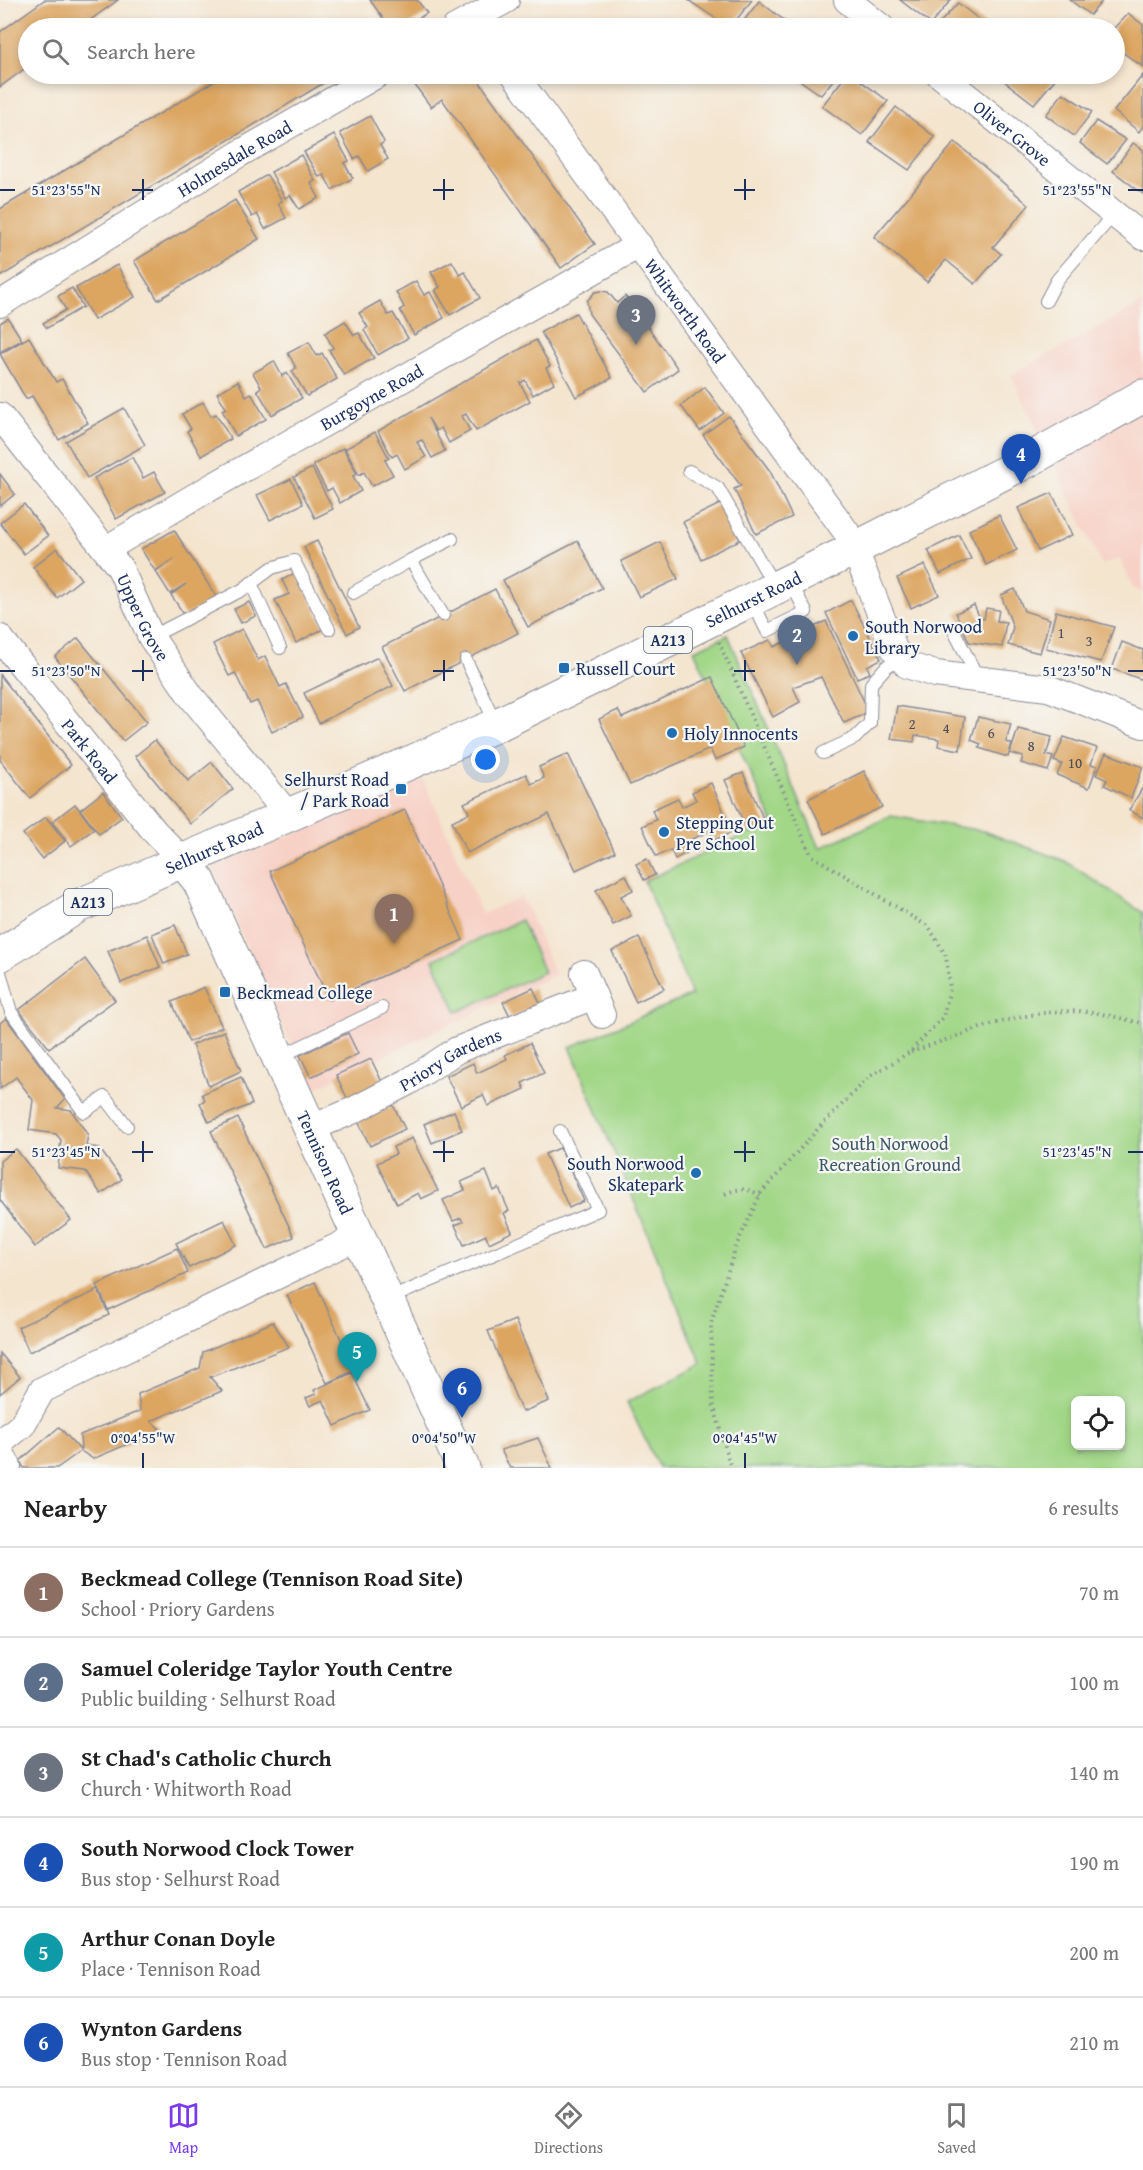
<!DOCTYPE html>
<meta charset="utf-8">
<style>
:root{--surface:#fff;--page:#f6f6f6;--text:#222;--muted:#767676;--line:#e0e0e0;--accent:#7c3aed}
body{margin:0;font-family:"Gentium Book Plus",serif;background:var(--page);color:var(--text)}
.controls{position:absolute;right:18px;bottom:18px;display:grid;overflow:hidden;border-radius:9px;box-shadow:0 3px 9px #0003}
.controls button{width:54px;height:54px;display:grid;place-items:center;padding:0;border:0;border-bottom:2px solid var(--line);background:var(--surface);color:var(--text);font:30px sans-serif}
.you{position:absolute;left:486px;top:760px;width:21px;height:21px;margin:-15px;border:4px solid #fff;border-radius:50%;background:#1a73e8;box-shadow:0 0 0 9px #1a73e833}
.badge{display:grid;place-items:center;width:39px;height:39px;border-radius:50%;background:var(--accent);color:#fff;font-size:20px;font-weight:700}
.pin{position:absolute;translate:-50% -50px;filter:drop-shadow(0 2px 3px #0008)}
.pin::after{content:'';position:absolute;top:32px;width:21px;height:18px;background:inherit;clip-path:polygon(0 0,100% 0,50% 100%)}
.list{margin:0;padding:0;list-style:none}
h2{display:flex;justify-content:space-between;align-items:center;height:78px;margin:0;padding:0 24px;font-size:26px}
h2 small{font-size:20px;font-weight:400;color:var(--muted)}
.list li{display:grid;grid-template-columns:39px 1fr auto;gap:18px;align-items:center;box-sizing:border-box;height:90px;padding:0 24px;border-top:2px solid var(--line)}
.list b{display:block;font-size:22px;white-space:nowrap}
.list p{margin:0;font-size:20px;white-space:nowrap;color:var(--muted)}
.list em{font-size:20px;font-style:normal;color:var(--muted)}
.icon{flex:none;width:33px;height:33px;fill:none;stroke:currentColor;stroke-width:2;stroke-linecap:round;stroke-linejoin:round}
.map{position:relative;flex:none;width:1143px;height:1468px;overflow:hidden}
.search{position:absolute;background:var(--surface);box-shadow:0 3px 9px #0003;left:18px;right:18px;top:18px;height:66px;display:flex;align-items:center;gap:15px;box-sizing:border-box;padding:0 21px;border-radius:33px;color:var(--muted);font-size:22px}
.sheet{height:618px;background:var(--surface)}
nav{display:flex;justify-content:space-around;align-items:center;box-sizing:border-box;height:84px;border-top:2px solid var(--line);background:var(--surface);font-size:16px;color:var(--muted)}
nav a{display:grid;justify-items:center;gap:3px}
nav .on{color:var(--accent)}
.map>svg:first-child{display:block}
</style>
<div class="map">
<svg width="1143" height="1468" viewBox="0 0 1143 1468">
<rect width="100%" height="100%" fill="#f6f6f2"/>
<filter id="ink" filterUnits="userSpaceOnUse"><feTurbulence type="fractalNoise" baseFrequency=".0167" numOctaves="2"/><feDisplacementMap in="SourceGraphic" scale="12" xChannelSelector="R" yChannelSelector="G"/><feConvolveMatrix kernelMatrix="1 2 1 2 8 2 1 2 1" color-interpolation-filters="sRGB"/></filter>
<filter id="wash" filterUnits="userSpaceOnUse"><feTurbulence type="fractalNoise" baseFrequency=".008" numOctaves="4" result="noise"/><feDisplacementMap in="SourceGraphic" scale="24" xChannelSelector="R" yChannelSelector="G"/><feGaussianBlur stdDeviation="1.35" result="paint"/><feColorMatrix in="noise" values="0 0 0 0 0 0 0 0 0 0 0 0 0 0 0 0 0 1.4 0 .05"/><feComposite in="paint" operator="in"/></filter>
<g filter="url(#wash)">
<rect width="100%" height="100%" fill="#f4e5cf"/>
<!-- built -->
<g fill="#f7d1c6">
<polygon points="1143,303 1143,593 1133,588 1120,559 1102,565 1011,375"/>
<polygon points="423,779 482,914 522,896 555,975 311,1090 212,868"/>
</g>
<!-- green -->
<g fill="#a2d788" stroke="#5e8373" stroke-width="1.5" fill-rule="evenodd">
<path d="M728,635l92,213 71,-32 92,15 82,30 78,52v555h-484l-32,-66 75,-38 -132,-317 122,-52 -48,-114 129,-59 -79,-172zM1076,1400h44v46h-44z"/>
<polygon points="521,920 544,972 457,1012 433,960"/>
</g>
<g id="blocks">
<!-- building -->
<g fill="#dca560">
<polygon points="44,0 118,0 79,28 28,28 28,66 0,87 0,32"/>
<polygon points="370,0 417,0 427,13 404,28 390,28"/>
<polygon points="688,0 752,0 730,28"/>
<polygon points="900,0 951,0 931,24"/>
<polygon points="1070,0 1103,0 1090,15"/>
<polygon points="759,1 794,28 738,28"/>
<polygon points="958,3 990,28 935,28"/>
<polygon points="1128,13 1143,25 1143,67 1114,46 1114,28"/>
<polygon points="226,74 322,74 327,81 0,277 0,209"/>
<polygon points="429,74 474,74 595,244 561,268 442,99 431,107 414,84"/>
<polygon points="791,74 838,74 821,95"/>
<polygon points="847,74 851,74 888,101 862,135 822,106"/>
<polygon points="995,74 1051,74 1056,78 1034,104"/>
<polygon points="1143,75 1143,126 1139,132 1114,111"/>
<polygon points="1063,93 1092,112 1074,136 1046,115"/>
<polygon points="896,107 935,137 909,170 869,142"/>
<polygon points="370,116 384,142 380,145 388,159 368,171 359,156 354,159 340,133"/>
<polygon points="1096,121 1126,140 1107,164 1080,143"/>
<polygon points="334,135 349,161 344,163 353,178 332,190 324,175 319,177 304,152"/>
<polygon points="955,142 1029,205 993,247 1001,254 975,284 946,260 927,282 874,237"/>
<polygon points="1133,143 1143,150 1143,194 1113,171"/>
<polygon points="301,155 315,181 311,183 319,198 299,209 290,195 285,198 271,172"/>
<polygon points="267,175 282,201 278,203 286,218 265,229 257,214 252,217 238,192"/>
<polygon points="235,200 259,239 158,300 134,261"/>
<polygon points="452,261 460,275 465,272 480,298 450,315 435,290 440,287 431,272"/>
<polygon points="117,265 135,297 94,320 76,288"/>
<polygon points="416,281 424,295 430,292 444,318 414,335 400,310 404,307 396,292"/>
<polygon points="72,288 83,307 47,328 43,323 66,310 58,296"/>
<polygon points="601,291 608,292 617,303 625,296 632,305 637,301 648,316 643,320 678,369 647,392 589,314 587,301 595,292"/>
<polygon points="380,301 388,315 393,313 408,338 378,355 364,330 368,327 359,313"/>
<polygon points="576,313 612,378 576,397 541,332"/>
<polygon points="8,318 22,340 0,352 0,323"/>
<polygon points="345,321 354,335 359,333 374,358 344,375 329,350 333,348 325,333"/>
<polygon points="29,337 56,382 62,379 88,423 59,440 32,396 26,399 0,354"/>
<polygon points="536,340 550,366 546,368 554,383 533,395 525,380 520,383 530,401 476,431 466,414 462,416 470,431 449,443 441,428 436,431 428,418 445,451 432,458 422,440 417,442 426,457 405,469 397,454 392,457 378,431"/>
<polygon points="309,342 317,356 322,353 337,379 307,396 292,371 296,368 288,353"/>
<polygon points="274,361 282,376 287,373 302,398 272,415 257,390 261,387 253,373"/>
<polygon points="238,381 246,396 251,393 266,419 236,436 222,410 226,408 217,393"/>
<polygon points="705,387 724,413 700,431 681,406"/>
<polygon points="203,402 211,416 216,414 231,439 201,456 187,431 191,429 182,414"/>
<polygon points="124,408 145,445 87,478 66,441"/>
<polygon points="729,416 770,471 792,517 756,534 734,489 741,486 703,435"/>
<polygon points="375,432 389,458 385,460 393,475 372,486 364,472 359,475 345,449"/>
<polygon points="343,448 357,474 353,476 361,491 340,503 332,488 327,491 313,465"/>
<polygon points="132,457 143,478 154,472 165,492 116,519 94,478"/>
<polygon points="312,468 333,509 315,518 294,477"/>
<polygon points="0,474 15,494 0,506"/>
<polygon points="291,479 303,504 270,520 257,495"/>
<polygon points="1052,493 1072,535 1038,551 1018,508"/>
<polygon points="722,503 740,540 701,559 683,522"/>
<polygon points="24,504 48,536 24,554 0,523"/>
<polygon points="999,515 1017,550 986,565 969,530"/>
<polygon points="174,530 217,598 185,616 171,595 186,584 170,594 156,572 175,559 155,571 141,549"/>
<polygon points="959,535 971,559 940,574 928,550"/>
<polygon points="317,541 359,627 347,634 304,547"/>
<polygon points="578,541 602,588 528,627 503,580"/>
<polygon points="660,542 678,579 639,597 621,561"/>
<polygon points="57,548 81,579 57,598 33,567"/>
<polygon points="925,565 939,595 911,608 897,578"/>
<polygon points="297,572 325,628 296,643 275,600 289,594 282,580"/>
<polygon points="495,589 518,633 405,691 382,647"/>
<polygon points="1015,589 1024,611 1050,619 1040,653 1008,645 1013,627 1001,595"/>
<polygon points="851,600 881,659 867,666 870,673 857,678 826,613"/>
<polygon points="249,602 256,616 241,623 234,609"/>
<polygon points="974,605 980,618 984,619 986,608 999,610 997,621 1006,622 1002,647 969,642 956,613"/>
<polygon points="1056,611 1114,627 1101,662 1046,648"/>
<polygon points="826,621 869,712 844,723 821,677 793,687 800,702 773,717 741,653 770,640 774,647"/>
<polygon points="242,629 258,660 265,656 280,687 286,684 303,717 272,732 257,701 250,704 235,673 229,676 213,644"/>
<polygon points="78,638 147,722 123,741 55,657"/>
<polygon points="1122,642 1143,650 1143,680 1112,669"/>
<polygon points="378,657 393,686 319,723 304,693"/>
<polygon points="0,675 71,765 30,798 0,760"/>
<polygon points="712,677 744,747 715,760 710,749 630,785 599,719 618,710 622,718"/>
<polygon points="897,706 965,717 960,750 938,746 939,739 915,735 914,742 891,739"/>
<polygon points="978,717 1011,724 1006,742 1012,744 1008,757 979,748 981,744 971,740"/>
<polygon points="1018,729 1052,737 1046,755 1053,757 1048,771 1021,763 1023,757 1010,753"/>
<polygon points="1064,737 1097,748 1091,764 1097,766 1089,788 1057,775 1062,764 1054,761"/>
<polygon points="155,740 188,781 212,762 233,789 190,824 135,756"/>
<polygon points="1106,753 1143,767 1131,798 1104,785 1107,780 1096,775"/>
<polygon points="568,754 615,852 576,870 549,814 467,853 452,821 469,813 464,803 526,774 531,784 544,778 539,767"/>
<polygon points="864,771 882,807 825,834 808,799"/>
<polygon points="743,773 766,825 748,832 725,780"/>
<polygon points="711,783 733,832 714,840 710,831 683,843 687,853 675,859 671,850 656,856 642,826 656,820 652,810 678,798 682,807 696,800 692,792"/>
<polygon points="1143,787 1143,818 1129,810"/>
<polygon points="103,792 122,817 99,834 80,810"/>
<polygon points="75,804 94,829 71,846 52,822"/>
<polygon points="405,810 463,940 329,1000 270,871"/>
<polygon points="46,817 65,841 42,859 23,834"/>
<polygon points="647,859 655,875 644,880 636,864"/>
<polygon points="626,875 633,890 621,896 631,916 613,925 596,890"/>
<polygon points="175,925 187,954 164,964 152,934"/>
<polygon points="147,935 160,967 121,983 108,951"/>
<polygon points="639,938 664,989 636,1002 612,951"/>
<polygon points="85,959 115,1000 49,1048 19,1010"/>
<polygon points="204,987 222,1027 189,1042 172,1002"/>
<polygon points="533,988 540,1003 511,1018 503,1002"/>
<polygon points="6,1018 65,1099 57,1108 71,1110 88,1135 86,1146 99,1148 122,1179 101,1194 85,1171 58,1168 61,1140 56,1134 29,1130 33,1100 16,1077 0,1089 0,1023"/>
<polygon points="224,1031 241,1071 209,1086 192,1045"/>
<polygon points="348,1033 358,1054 311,1077 300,1055"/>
<polygon points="530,1043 544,1073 522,1083 525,1089 488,1106 483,1095 461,1106 446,1076 473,1063 477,1073 507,1059 505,1055"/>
<polygon points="371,1059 383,1084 348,1100 336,1075"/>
<polygon points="241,1077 252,1104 209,1122 200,1103 205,1100 202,1094"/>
<polygon points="393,1105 405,1129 370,1146 358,1121"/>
<polygon points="454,1111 462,1130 432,1143 424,1124"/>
<polygon points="238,1118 294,1237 267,1249 211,1131"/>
<polygon points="412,1138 438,1191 421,1199 418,1193 397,1204 377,1163 396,1154 393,1147"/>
<polygon points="560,1148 584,1201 569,1208 545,1154"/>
<polygon points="16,1149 71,1220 35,1247 0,1200 0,1161"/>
<polygon points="486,1171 494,1191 499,1188 509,1211 504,1213 512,1232 489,1243 486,1235 464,1245 455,1225 463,1222 461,1218 453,1221 443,1200 465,1190 461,1182"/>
<polygon points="224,1220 236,1245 189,1268 176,1243"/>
<polygon points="177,1248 188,1273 108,1310 97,1285"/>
<polygon points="315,1282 355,1370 327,1383 287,1295"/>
<polygon points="98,1290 109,1315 29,1352 18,1327"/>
<polygon points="515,1320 549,1401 522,1412 488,1331"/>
<polygon points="273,1322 289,1347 210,1377 222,1391 151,1421 161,1430 93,1459 81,1451 80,1435 140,1411 138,1394 200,1368 203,1352"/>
<polygon points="0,1353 20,1377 0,1394"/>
<polygon points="352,1373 370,1410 335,1426 323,1400 310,1406 306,1398 316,1394 314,1390"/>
<polygon points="59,1427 81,1451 57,1468 24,1468 20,1461"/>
<polygon points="538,1438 552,1468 510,1468 501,1450"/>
</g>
</g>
</g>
<g filter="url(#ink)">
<use href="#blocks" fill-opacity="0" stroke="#888a96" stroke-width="1.5"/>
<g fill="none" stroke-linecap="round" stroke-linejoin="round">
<!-- lane casing -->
<g stroke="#888a96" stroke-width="14">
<g id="lane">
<polyline points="1046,301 1057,280 1114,214"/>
<polyline points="689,471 718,488 775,587"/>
<polyline points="411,560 452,539"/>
<polyline points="251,583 280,648"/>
<polyline points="353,593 411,560 443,615"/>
<polyline points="752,601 767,631 806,612 791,583"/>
<polyline points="955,633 978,678"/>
<polyline points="151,637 242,590 272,568 294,561 329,629"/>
<polyline points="466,660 496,724"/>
<polyline points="823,753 855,738 870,723 871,684 886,667 900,657"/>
<polyline points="0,972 11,1012 84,1112 105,1097 127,1126"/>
<polyline points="279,1057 382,1008"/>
<polyline points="388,1299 598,1210 560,1131"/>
</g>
</g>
<!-- street casing -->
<g stroke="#888a96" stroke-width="28">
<g id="street">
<polyline points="847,0 882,28"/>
<polyline points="455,28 506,0"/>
<path id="s1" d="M514,74l336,463 44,112 13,16 28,9 113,14 95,37"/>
<path id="s2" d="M939,74l204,163"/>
<path id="s3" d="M0,304l239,-150 139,-80"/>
<path id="s4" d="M0,416l120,152 31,69 39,58 99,121"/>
<path id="s5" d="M106,549l88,-52 445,-252"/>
<path id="s6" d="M0,638l155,194 28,29"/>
<polyline points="584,973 602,1015"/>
<path id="s7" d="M309,1129l43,-18 56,-29 49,-32 137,-54"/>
<polyline points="0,1443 22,1425 42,1390 359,1236"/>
<polyline points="0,1451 8,1466"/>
</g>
</g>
<!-- secondary casing -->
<g stroke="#888a96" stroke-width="35">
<g id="secondary">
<path id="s8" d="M183,861l16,20 264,587"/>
</g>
</g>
<!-- primary casing -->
<g stroke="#888a96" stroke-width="35">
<g id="primary">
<path id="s9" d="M0,955l78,-49 419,-181 357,-176 173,-88 116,-65"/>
</g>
</g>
<!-- path -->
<g stroke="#888a96" stroke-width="4" stroke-dasharray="1.5 4.5" stroke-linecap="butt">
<polyline points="719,642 811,855 929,927 946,956 950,989 943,1017 910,1052 869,1077 817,1130 761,1193 736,1246 711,1323 713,1403 731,1468"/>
<path d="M911,1052c56,-19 118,-46 178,-40 18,2 36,8 54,11"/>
<path d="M725,1194c13,-6 23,-7 35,2"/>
</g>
<!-- lane -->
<use href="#lane" stroke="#fff" stroke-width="12"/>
<!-- street -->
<use href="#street" stroke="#fff" stroke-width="26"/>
<!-- secondary -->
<use href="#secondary" stroke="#fff" stroke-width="33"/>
<!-- primary -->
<use href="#primary" stroke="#fff" stroke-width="33"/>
</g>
</g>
<!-- ticks -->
<path fill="none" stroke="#1b2f5e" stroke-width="2" d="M143,179v21M444,179v21M745,179v21M0,190h15M132,190h21M433,190h21M734,190h21M1128,190h15M143,660v21M444,660v21M745,660v21M0,671h15M132,671h21M433,671h21M734,671h21M1128,671h15M143,1141v21M444,1141v21M745,1141v21M0,1152h15M132,1152h21M433,1152h21M734,1152h21M1128,1152h15M143,1453v15M444,1453v15M745,1453v15"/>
<!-- markers -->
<g fill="#1f6fb2" stroke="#f6f6f2" stroke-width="2">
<circle cx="853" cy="636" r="6"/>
<rect x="558" y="662" width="12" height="12" rx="3"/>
<circle cx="672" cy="733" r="6"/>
<rect x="395" y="783" width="12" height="12" rx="3"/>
<circle cx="664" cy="832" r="6"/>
<rect x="219" y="986" width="12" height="12" rx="3"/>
<circle cx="696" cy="1173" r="6"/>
</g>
<g text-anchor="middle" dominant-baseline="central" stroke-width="4.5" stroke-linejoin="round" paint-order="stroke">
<!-- number labels -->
<g font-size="15" fill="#4b4c5e">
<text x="1061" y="632">1</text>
<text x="1089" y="640">3</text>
<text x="912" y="723">2</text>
<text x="946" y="727">4</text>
<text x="991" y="732">6</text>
<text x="1031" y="745">8</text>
<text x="1075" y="762">10</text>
</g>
<!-- shield labels -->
<g fill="#f6f6f2" stroke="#5d6b8a" stroke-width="1.5">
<rect x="644" y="627" width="48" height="26" rx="4.5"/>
<rect x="64" y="889" width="48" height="26" rx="4.5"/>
</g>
<g font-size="16" font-weight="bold" fill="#1b2f5e">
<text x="668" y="640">A213</text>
<text x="88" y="902">A213</text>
</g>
<!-- street labels -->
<g font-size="18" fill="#1b2f5e" stroke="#f6f6f2">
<text stroke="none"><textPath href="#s2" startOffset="94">Oliver Grove</textPath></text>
<text stroke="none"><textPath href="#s3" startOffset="276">Holmesdale Road</textPath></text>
<text stroke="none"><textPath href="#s1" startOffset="292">Whitworth Road</textPath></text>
<text stroke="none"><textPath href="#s5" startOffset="306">Burgoyne Road</textPath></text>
<text stroke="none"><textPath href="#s9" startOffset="834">Selhurst Road</textPath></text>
<text stroke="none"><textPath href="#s4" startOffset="248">Upper Grove</textPath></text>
<text stroke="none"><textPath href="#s6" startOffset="144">Park Road</textPath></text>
<text stroke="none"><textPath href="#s9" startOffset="240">Selhurst Road</textPath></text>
<text stroke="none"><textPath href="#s7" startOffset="158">Priory Gardens</textPath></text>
<text stroke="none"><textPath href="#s8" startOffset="334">Tennison Road</textPath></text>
</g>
<!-- poi labels -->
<g font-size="18" fill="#1b2f5e" stroke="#f6f6f2" text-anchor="start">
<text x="865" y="626">South Norwood<tspan x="865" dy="21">Library</tspan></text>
<text x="576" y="668">Russell Court</text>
<text x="684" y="733">Holy Innocents</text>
<text x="389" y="779" text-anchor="end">Selhurst Road<tspan x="389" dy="21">/ Park Road</tspan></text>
<text x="676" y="822">Stepping Out<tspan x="676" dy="21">Pre School</tspan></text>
<text x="237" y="992">Beckmead College</text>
<text x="684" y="1163" text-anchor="end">South Norwood<tspan x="684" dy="21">Skatepark</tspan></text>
</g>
<!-- park labels -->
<g font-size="18" fill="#3d5968" stroke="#f6f6f2">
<text x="890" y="1143">South Norwood<tspan x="890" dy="21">Recreation Ground</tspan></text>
</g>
</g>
<g font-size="15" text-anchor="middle" fill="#1b2f5e" stroke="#f6f6f2" stroke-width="4.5" stroke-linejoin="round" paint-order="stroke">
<text x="66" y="195">51°23'55"N</text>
<text x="1077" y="195">51°23'55"N</text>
<text x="66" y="676">51°23'50"N</text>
<text x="1077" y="676">51°23'50"N</text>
<text x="66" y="1157">51°23'45"N</text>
<text x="1077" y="1157">51°23'45"N</text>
<text x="143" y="1443">0°04'55"W</text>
<text x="444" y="1443">0°04'50"W</text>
<text x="745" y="1443">0°04'45"W</text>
</g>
</svg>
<div class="controls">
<button><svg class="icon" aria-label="locate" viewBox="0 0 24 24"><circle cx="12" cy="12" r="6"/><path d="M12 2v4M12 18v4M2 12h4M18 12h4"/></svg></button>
</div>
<div class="you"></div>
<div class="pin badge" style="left:394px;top:944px;background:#8d6e63">1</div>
<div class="pin badge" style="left:797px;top:665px;background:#5c6f8a">2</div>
<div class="pin badge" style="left:636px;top:345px;background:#6b7280">3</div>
<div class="pin badge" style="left:1021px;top:484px;background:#1a4fb4">4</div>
<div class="pin badge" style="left:357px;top:1382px;background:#0f9aa8">5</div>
<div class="pin badge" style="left:462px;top:1418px;background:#1a4fb4">6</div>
<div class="search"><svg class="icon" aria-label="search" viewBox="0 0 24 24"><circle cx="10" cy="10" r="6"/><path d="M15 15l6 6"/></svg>Search here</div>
</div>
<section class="sheet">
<h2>Nearby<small>6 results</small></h2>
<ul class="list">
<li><span class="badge" style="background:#8d6e63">1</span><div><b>Beckmead College (Tennison Road Site)</b><p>School · Priory Gardens</p></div><em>70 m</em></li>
<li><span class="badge" style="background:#5c6f8a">2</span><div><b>Samuel Coleridge Taylor Youth Centre</b><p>Public building · Selhurst Road</p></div><em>100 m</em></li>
<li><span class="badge" style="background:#6b7280">3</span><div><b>St Chad's Catholic Church</b><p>Church · Whitworth Road</p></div><em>140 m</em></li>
<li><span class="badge" style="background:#1a4fb4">4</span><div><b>South Norwood Clock Tower</b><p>Bus stop · Selhurst Road</p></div><em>190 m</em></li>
<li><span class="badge" style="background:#0f9aa8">5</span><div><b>Arthur Conan Doyle</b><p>Place · Tennison Road</p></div><em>200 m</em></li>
<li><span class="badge" style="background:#1a4fb4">6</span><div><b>Wynton Gardens</b><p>Bus stop · Tennison Road</p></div><em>210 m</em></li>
</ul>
</section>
<nav>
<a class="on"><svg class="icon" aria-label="map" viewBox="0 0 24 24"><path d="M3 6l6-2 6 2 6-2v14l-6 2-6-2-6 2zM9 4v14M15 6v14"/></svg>Map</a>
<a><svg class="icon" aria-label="directions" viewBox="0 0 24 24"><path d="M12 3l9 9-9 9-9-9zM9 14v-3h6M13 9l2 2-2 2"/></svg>Directions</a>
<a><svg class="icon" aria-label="saved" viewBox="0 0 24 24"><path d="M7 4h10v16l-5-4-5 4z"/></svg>Saved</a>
</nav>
